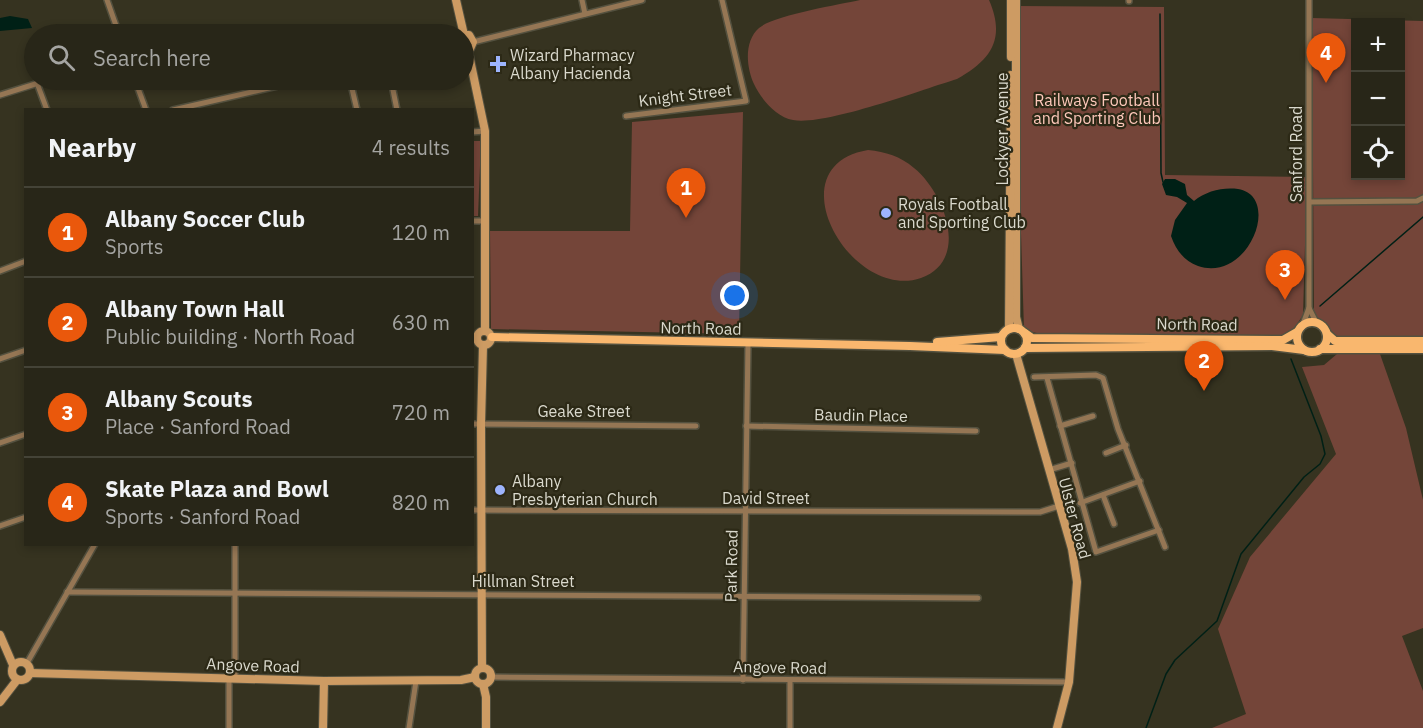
<!DOCTYPE html>
<meta charset="utf-8">
<style>
:root{--surface:#282618;--page:#302e21;--text:#f1f3f6;--muted:#a5a5a2;--line:#444337;--accent:#ea580c}
body{margin:0;font-family:"IBM Plex Sans",sans-serif;background:var(--page);color:var(--text)}
.controls{position:absolute;right:18px;top:18px;display:grid;overflow:hidden;border-radius:0px;box-shadow:0 3px 9px #0003}
.controls button{width:54px;height:54px;display:grid;place-items:center;padding:0;border:0;border-bottom:2px solid var(--line);background:var(--surface);color:var(--text);font:30px sans-serif}
.you{position:absolute;left:735px;top:296px;width:21px;height:21px;margin:-15px;border:4px solid #fff;border-radius:50%;background:#1a73e8;box-shadow:0 0 0 9px #1a73e833}
.badge{display:grid;place-items:center;width:39px;height:39px;border-radius:50%;background:var(--accent);color:#fff;font-size:20px;font-weight:700}
.pin{position:absolute;translate:-50% -50px;filter:drop-shadow(0 2px 3px #0008)}
.pin::after{content:'';position:absolute;top:32px;width:21px;height:18px;background:inherit;clip-path:polygon(0 0,100% 0,50% 100%)}
.list{margin:0;padding:0;list-style:none}
h2{display:flex;justify-content:space-between;align-items:center;height:78px;margin:0;padding:0 24px;font-size:26px}
h2 small{font-size:20px;font-weight:400;color:var(--muted)}
.list li{display:grid;grid-template-columns:39px 1fr auto;gap:18px;align-items:center;box-sizing:border-box;height:90px;padding:0 24px;border-top:2px solid var(--line)}
.list b{display:block;font-size:22px;white-space:nowrap}
.list p{margin:0;font-size:20px;white-space:nowrap;color:var(--muted)}
.list em{font-size:20px;font-style:normal;color:var(--muted)}
.icon{flex:none;width:33px;height:33px;fill:none;stroke:currentColor;stroke-width:2;stroke-linecap:round;stroke-linejoin:round}
.map{position:relative;flex:none;width:1423px;height:728px;overflow:hidden}
.search{position:absolute;background:var(--surface);box-shadow:0 3px 9px #0003;left:24px;top:24px;width:450px;height:66px;display:flex;align-items:center;gap:15px;box-sizing:border-box;padding:0 21px;border-radius:33px;color:var(--muted);font-size:22px}
.panel{position:absolute;background:var(--surface);box-shadow:0 3px 9px #0003;left:24px;top:108px;width:450px;height:438px;border-radius:0px}
.map>svg:first-child{display:block}
</style>
<div class="map">
<svg width="1423" height="728" viewBox="0 0 1423 728">
<rect width="100%" height="100%" fill="#363320"/>
<!-- green -->
<g fill="#744539" fill-rule="evenodd">
<path d="M860,0h129c17,39 2,60 -32,79 -36,11 -132,47 -164,41 -17,-3 -32,-21 -39,-36 -8,-17 -10,-43 5,-56 15,-13 79,-23 101,-28z"/>
<polygon points="1014,6 1164,7 1165,175 1307,177 1303,315 1293,330 1282,337 1041,334 1024,330"/>
<path d="M1312,18l111,3v317h-83c-7,-4 -21,-18 -26,-24zM1356,22h44v154h-44z"/>
<polygon points="743,112 739,334 491,329 490,231 630,231 632,122"/>
<polygon points="473,141 481,141 478,216 473,216"/>
<path d="M868,150c18,2 32,6 46,18 30,24 57,92 7,110 -70,24 -148,-112 -53,-128z"/>
<polygon points="1337,354 1380,354 1406,428 1423,500 1423,628 1402,636 1423,691 1423,728 1212,728 1246,714 1218,629 1250,557 1336,454 1302,367 1324,365"/>
</g>
<!-- water -->
<g fill="#002016">
<polygon points="10,16 28,19 32,28 0,31 0,18"/>
<path d="M1165,179h10l10,5 2,11 7,6c12,-10 29,-14 44,-12 44,7 11,94 -40,77 -14,-5 -22,-16 -27,-30l4,-16 12,-17 -10,-6 -11,-2 -4,-11z"/>
</g>
<g fill="none" stroke-linecap="round" stroke-linejoin="round">
<!-- stream -->
<g stroke="#002016" stroke-width="1.5">
<polyline points="1160,14 1161,173 1163,182"/>
<polyline points="1320,306 1423,217"/>
<polyline points="1146,728 1166,674 1175,660 1217,621 1241,554 1304,477 1320,464 1325,454 1321,436 1291,359"/>
</g>
<!-- street casing -->
<g stroke="#54513f" stroke-width="8">
<g id="street">
<polyline points="107,0 119,34"/>
<polyline points="582,0 585,14"/>
<polyline points="1129,1 1129,0"/>
<polyline points="473,42 642,0"/>
<polyline points="135,80 146,110"/>
<polyline points="350,80 357,110"/>
<polyline points="391,80 397,110"/>
<polyline points="37,83 47,110"/>
<polyline points="0,95 48,80"/>
<polyline points="173,110 304,80"/>
<polyline points="626,116 746,101 722,0"/>
<polyline points="472,132 485,131"/>
<polyline points="1310,202 1417,201 1423,198"/>
<polyline points="472,221 483,221"/>
<polyline points="0,271 26,261"/>
<polyline points="1309,308 1316,322"/>
<polyline points="1303,324 1309,308 1309,0"/>
<polyline points="472,338 476,337"/>
<polyline points="0,359 26,350"/>
<polyline points="1034,377 1096,375 1103,378 1118,429 1165,547"/>
<polyline points="1047,378 1096,552 1159,530"/>
<polyline points="472,424 696,426"/>
<polyline points="746,426 976,431"/>
<polyline points="1060,426 1093,416"/>
<polyline points="0,443 26,434"/>
<polyline points="1106,453 1126,445"/>
<polyline points="1049,470 1072,463"/>
<polyline points="1103,495 1114,524"/>
<polyline points="1080,503 1140,481"/>
<polyline points="472,510 1040,512 1059,506"/>
<polyline points="0,526 26,517"/>
<polyline points="67,592 978,598"/>
<polyline points="27,663 95,544"/>
<polyline points="491,677 1069,682"/>
<polyline points="235,678 235,544"/>
<polyline points="743,680 748,344"/>
<polyline points="790,680 790,728"/>
<polyline points="229,728 229,678"/>
<polyline points="409,728 416,681"/>
</g>
</g>
<!-- secondary casing -->
<g stroke="#54513f" stroke-width="10">
<g id="secondary">
<polyline points="456,0 464,35"/>
<polyline points="1016,0 1016,317 1019,329"/>
<polyline points="464,35 469,35 473,42 470,49 464,50"/>
<polyline points="468,50 485,131 485,330"/>
<polyline points="1011,57 1011,0"/>
<polyline points="1009,329 1011,75"/>
<circle cx="484" cy="338" r="7"/>
<polyline points="1016,354 1072,549 1077,582 1069,682 1057,728"/>
<polyline points="0,635 13,665"/>
<circle cx="21" cy="671" r="9"/>
<polyline points="482,668 481,424 483,346"/>
<circle cx="483" cy="676" r="8"/>
<polyline points="30,673 324,681 461,680 475,677"/>
<polyline points="483,684 486,697 486,728"/>
<polyline points="0,702 17,680"/>
<polyline points="323,728 324,681"/>
</g>
</g>
<!-- primary casing -->
<g stroke="#54513f" stroke-width="11">
<g id="primary">
<circle cx="1312" cy="337" r="15"/>
<circle cx="1014" cy="341" r="13"/>
<polyline points="1025,333 1032,338 1283,340 1297,332"/>
<polyline points="1327,334 1335,341 1423,341"/>
<polyline points="492,337 910,346 1005,350"/>
<polyline points="937,342 1001,337"/>
<polyline points="1025,348 1272,346 1304,350"/>
<polyline points="1320,349 1423,349"/>
</g>
</g>
<!-- street -->
<use href="#street" stroke="#957654" stroke-width="5"/>
<!-- secondary -->
<use href="#secondary" stroke="#cd9b63" stroke-width="8"/>
<!-- primary -->
<use href="#primary" stroke="#f9b76e" stroke-width="8"/>
</g>
<!-- markers -->
<g fill="#9db4fd" stroke="#2c2916" stroke-width="2">
<path d="M495 55h6v6h6v6h-6v6h-6v-6h-6v-6h6z"/>
<circle cx="886" cy="213" r="6"/>
<circle cx="500" cy="490" r="6"/>
</g>
<g text-anchor="middle" dominant-baseline="central" stroke-width="4.5" stroke-linejoin="round" paint-order="stroke">
<!-- poi labels -->
<g font-size="16" fill="#dad9cd" stroke="#2c2916" text-anchor="start">
<text x="510" y="55">Wizard Pharmacy<tspan x="510" dy="18">Albany Hacienda</tspan></text>
<text x="898" y="204">Royals Football<tspan x="898" dy="18">and Sporting Club</tspan></text>
<text x="512" y="481">Albany<tspan x="512" dy="18">Presbyterian Church</tspan></text>
</g>
<!-- street labels -->
<g font-size="16" fill="#dad9cd" stroke="#2c2916">
<text transform="translate(685 95) rotate(-7)">Knight Street</text>
<text transform="translate(1002 129) rotate(-90)">Lockyer Avenue</text>
<text transform="translate(1296 154) rotate(-90)">Sanford Road</text>
<text transform="translate(1197 324) rotate(1)">North Road</text>
<text transform="translate(701 328) rotate(1)">North Road</text>
<text x="584" y="411">Geake Street</text>
<text transform="translate(861 415) rotate(1)">Baudin Place</text>
<text x="766" y="498">David Street</text>
<text transform="translate(1075 518) rotate(75)">Ulster Road</text>
<text transform="translate(731 566) rotate(-89)">Park Road</text>
<text x="523" y="581">Hillman Street</text>
<text transform="translate(253 665) rotate(2)">Angove Road</text>
<text transform="translate(780 667) rotate(1)">Angove Road</text>
</g>
<!-- park labels -->
<g font-size="16" fill="#fec8ba" stroke="#2c2916">
<text x="1097" y="100">Railways Football<tspan x="1097" dy="18">and Sporting Club</tspan></text>
</g>
</g>
</svg>
<div class="controls">
<button>+</button>
<button>−</button>
<button><svg class="icon" aria-label="locate" viewBox="0 0 24 24"><circle cx="12" cy="12" r="6"/><path d="M12 2v4M12 18v4M2 12h4M18 12h4"/></svg></button>
</div>
<div class="you"></div>
<div class="pin badge" style="left:686px;top:218px">1</div>
<div class="pin badge" style="left:1204px;top:391px">2</div>
<div class="pin badge" style="left:1285px;top:300px">3</div>
<div class="pin badge" style="left:1326px;top:83px">4</div>
<div class="search"><svg class="icon" aria-label="search" viewBox="0 0 24 24"><circle cx="10" cy="10" r="6"/><path d="M15 15l6 6"/></svg>Search here</div>
<section class="panel">
<h2>Nearby<small>4 results</small></h2>
<ul class="list">
<li><span class="badge">1</span><div><b>Albany Soccer Club</b><p>Sports</p></div><em>120 m</em></li>
<li><span class="badge">2</span><div><b>Albany Town Hall</b><p>Public building · North Road</p></div><em>630 m</em></li>
<li><span class="badge">3</span><div><b>Albany Scouts</b><p>Place · Sanford Road</p></div><em>720 m</em></li>
<li><span class="badge">4</span><div><b>Skate Plaza and Bowl</b><p>Sports · Sanford Road</p></div><em>820 m</em></li>
</ul>
</section>
</div>
